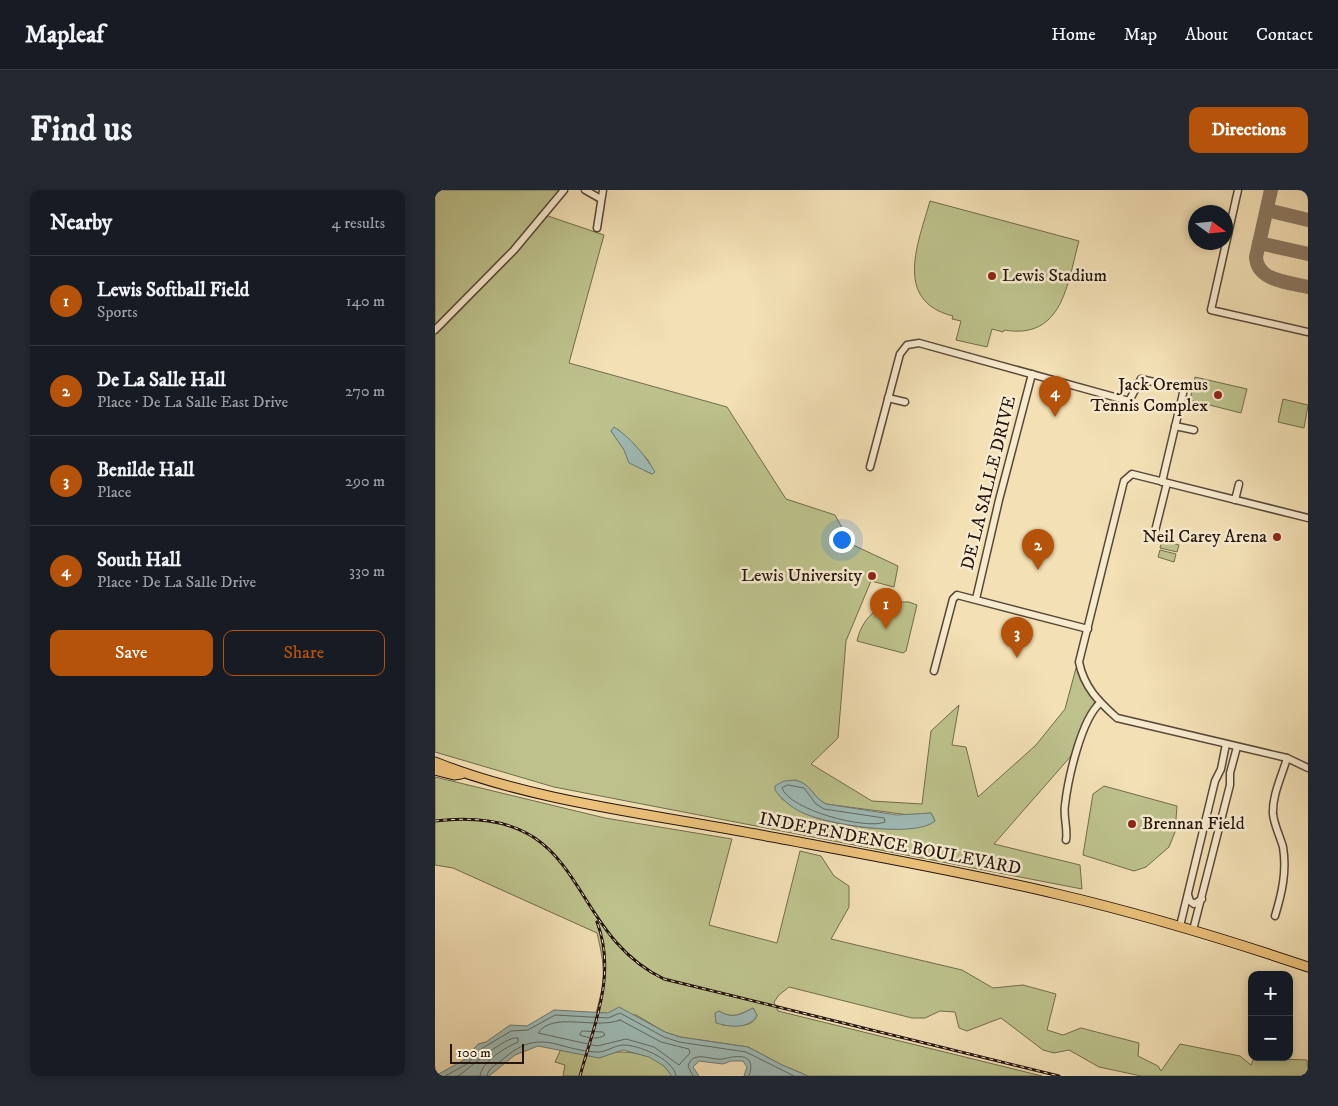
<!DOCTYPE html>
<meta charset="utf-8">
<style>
:root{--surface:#171b24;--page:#242831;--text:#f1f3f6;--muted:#9ea1a6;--line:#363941;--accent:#b45309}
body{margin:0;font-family:"IM FELL DW Pica",serif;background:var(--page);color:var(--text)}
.controls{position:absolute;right:15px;bottom:15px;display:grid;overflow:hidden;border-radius:10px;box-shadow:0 2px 8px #0003}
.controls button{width:45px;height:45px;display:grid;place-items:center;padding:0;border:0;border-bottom:1px solid var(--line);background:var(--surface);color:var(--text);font:25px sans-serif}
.compass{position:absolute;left:753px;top:15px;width:45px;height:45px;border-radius:50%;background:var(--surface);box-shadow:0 2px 8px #0003;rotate:105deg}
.scale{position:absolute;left:15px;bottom:12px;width:74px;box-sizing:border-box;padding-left:5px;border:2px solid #24140e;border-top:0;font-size:14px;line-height:18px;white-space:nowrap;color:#24140e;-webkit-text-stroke:4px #f7ebcf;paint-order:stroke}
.you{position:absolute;left:406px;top:349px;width:18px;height:18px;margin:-12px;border:4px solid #fff;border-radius:50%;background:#1a73e8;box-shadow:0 0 0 8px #1a73e833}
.badge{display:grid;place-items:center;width:32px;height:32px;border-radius:50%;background:var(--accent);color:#fff;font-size:16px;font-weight:700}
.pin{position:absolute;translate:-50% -41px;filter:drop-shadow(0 1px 2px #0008)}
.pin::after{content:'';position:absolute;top:26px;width:18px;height:15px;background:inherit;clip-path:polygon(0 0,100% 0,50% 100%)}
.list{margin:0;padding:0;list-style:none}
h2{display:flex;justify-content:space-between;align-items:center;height:65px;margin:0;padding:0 20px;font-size:21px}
h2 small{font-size:16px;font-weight:400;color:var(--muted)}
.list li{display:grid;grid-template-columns:32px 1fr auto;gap:15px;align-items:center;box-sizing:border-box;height:90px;padding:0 20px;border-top:1px solid var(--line)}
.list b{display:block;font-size:19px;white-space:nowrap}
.list p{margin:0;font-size:16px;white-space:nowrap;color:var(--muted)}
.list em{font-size:16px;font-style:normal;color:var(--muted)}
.actions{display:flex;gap:10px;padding:15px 20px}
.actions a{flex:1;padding:11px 0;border:1px solid var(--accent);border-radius:10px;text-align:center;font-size:18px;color:var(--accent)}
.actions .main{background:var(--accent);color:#fff}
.map{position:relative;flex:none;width:873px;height:886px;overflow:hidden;border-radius:10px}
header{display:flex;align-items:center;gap:30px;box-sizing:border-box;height:70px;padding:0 25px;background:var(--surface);border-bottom:1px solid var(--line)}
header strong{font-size:24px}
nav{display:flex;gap:28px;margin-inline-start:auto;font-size:18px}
.intro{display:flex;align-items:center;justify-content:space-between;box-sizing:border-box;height:120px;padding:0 30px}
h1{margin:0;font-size:35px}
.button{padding:12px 22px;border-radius:10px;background:var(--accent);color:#fff;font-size:18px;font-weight:700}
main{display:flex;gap:30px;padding:0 30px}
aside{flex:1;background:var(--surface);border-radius:10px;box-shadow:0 2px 8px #0003}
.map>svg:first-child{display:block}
</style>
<header>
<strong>Mapleaf</strong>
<nav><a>Home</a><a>Map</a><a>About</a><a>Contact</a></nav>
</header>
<div class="intro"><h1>Find us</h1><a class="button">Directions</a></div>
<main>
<aside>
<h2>Nearby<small>4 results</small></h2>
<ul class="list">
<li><span class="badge">1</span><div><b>Lewis Softball Field</b><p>Sports</p></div><em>140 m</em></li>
<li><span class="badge">2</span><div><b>De La Salle Hall</b><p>Place · De La Salle East Drive</p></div><em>270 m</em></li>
<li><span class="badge">3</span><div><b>Benilde Hall</b><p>Place</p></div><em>290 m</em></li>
<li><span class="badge">4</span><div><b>South Hall</b><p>Place · De La Salle Drive</p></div><em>330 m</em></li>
</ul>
<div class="actions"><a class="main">Save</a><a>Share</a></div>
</aside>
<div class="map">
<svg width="873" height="886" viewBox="0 0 873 886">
<rect width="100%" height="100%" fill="#f3e0b5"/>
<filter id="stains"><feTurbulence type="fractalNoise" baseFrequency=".004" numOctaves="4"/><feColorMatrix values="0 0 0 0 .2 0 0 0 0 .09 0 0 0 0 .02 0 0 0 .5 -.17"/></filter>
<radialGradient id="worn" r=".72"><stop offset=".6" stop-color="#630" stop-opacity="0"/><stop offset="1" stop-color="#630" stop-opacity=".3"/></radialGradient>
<!-- green -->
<g fill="#bdc28c" stroke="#706b4d" fill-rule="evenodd">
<path d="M0,0h125l-18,24 62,21 -35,128 158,44 59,92 49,16 16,29 47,22 -4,21 -23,-6 -25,60 -8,97 -27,26 61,37 50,3 9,-73 28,-26 -7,40 14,2 12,50 58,-52 29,-36 11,-41 19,33 -24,55 -77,88 86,21 2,24 -528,-102 -119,-35zM184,240l29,30 6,12 -2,2c-21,-8 -28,-27 -41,-43zM360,590c17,4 17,17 31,24l83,11 22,-2 4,8c-25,16 -109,5 -135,-10 -7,-3 -13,-9 -19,-13z"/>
<path d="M495,11l149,40c-12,43 -16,99 -75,89l-1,2 -11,-3 -5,18 -31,-7 5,-19 -9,-2 1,-3c-61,-15 -34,-75 -23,-115z"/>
<polygon points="760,187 812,199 806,223 755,210"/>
<polygon points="848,209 873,215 869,238 843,232"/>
<polygon points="727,350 744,355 742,362 725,358"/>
<polygon points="725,360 741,364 739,372 723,367"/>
<path d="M474,412l8,3 -11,46 -3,2 -46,-12c6,-27 26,-40 52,-39z"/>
<path d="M0,587l170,41 127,21 -23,86 68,18 23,-92 21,5 13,20 15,10v21l-18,32 131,31 31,18 30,-3 33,9 -9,36 16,5 18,-7 58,15 -1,13 20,10 3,5 19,-27 60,12 11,9 3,-7 53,2 1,16h-167l-42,-9 -30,-17 -15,3 -11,-3 -42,-32 -34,13 -8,-3 -4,-16 -15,-1 -15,7h-13l-123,-31 -10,8 -5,7 4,9 264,65h-234l-26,-11 -34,-18 -68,-10 -15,-5 -29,-17 -40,-2c10,-35 9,-46 1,-80l-144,-65 -18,-3zM318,818l4,7c-5,15 -23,9 -35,10l-3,-14c13,8 20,4 34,-3z"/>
<polygon points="669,596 742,616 740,642 734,657 711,677 699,681 648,665 658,604"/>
<path d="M126,859c36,11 87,-12 111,27h-109l2,-11 -10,-3z"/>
</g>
<!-- water -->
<g fill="#9ebbb6" stroke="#6d7873">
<path d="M179,237c16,10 31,28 41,45l-3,2 -23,-11 -5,-13 -13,-19z"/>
<path d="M360,590c17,4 17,17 31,24l71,11 34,-2 4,8c-20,18 -111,3 -134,-9 -10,-5 -20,-13 -26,-22v-4l9,-5z"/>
<polygon points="184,817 230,842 245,847 313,857 347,875 373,886 309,886 312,877 308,871 296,871 288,874 264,871 258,877 264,886 237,886 229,876 214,867 188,860 164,868 103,856 80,865 54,886 0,886 29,870 43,854 51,852 75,835 92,836 119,820 173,823"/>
<path d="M318,818l4,7 -2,4c-11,10 -25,8 -39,4l-1,-10 4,-2c13,8 21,4 34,-3z"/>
</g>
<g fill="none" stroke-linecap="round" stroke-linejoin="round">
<!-- shore -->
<g stroke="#616862" stroke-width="1">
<path d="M353,595l16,3 12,16 8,5 60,9 1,4c-19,8 -96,-12 -103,-34z"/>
<path d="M185,830l41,22 28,7 1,4 -11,12 -25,-18 -28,-8 -29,7 -59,-13c15,-22 57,-3 82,-13z"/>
<path d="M147,841l21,1 2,3c-7,5 -17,3 -25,0z"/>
<polyline points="10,886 32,874 46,859 76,841 93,840 120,825 173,828 185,823 229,847 244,852 311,862 359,886"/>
<path d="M23,886c12,-8 48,-41 60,-38v4c-12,5 -37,20 -38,34"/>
<path d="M52,886c1,-8 9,-11 15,-16 38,-34 54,-10 94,-8 9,1 17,-6 26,-7 15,-1 52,14 54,31"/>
<path d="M258,886l-5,-10c5,-17 24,-5 35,-7 15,-4 34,-6 26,17"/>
</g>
<!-- taxiway -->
<g stroke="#8c7a62" stroke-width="14">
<path d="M836,0l-15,67c1,24 32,25 52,30"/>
<polyline points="832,20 873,30"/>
<polyline points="824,53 873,64"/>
</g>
<!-- minor casing -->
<g stroke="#584738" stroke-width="9">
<g id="minor">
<polyline points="150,0 166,9"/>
<polyline points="803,0 776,120 873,142"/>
<polyline points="162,38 168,0"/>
<polyline points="0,140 79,60 129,0"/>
<polyline points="453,208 470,212"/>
<polyline points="740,236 759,240"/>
<polyline points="435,277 465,164 472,155 484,153 694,211 706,189 749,199 727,292"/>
<polyline points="800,310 804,294"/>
<path d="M873,328l-176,-44 -8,7 -45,181c5,25 19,39 38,56l170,40 21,10"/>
<polyline points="720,341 732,293"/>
<polyline points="541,409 564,310 597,184"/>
<polyline points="499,481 518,409 522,405 653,439"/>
<path d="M631,650c2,-11 -3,-24 -1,-35 3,-26 16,-85 35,-102"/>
<polyline points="753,705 755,711 759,714 767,709"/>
<path d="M840,726c7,-23 12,-45 8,-69 -3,-11 -9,-22 -10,-33 -1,-19 9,-38 14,-56"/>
<polyline points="745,736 780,591 786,579 791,554"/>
<polyline points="758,740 795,595 795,583 802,557"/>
</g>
</g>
<!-- major casing -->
<g stroke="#24140e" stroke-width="11">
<g id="major">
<path d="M0,572c97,39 217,52 321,72 100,19 201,36 301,60 85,20 168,45 251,73"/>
<polyline points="0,580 19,585 26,584"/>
</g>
</g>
<!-- minor -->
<use href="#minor" stroke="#f7ebcf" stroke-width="6"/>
<!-- major -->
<use href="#major" stroke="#eac07a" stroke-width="9"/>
<!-- rail casing -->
<g stroke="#24140e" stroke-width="3">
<g id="rail">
<path d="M0,631c157,-18 126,108 229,158l395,97"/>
<path d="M145,886c14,-51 37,-102 17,-154"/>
</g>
</g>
<!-- rail -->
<use href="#rail" stroke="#f7ebcf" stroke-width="1" stroke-dasharray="4" stroke-linecap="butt"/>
</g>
<!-- markers -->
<g fill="#8f2418" stroke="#f7ebcf" stroke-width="2">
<circle cx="557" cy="86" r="5"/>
<circle cx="783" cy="205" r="5"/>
<circle cx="842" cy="347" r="5"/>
<circle cx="437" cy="386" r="5"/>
<circle cx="697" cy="634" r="5"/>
</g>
<g text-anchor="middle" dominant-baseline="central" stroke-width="5" stroke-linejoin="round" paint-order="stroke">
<!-- poi labels -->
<g font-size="18" fill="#24140e" stroke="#f7ebcf" text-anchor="end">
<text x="567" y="86" text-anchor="start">Lewis Stadium</text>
<text x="773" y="195">Jack Oremus<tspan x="773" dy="21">Tennis Complex</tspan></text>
<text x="832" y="347">Neil Carey Arena</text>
<text x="427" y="386">Lewis University</text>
<text x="707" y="634" text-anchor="start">Brennan Field</text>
</g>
<!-- street labels -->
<g font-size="18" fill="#24140e" stroke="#f7ebcf">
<text transform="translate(554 293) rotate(-76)">DE LA SALLE DRIVE</text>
<text transform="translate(455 654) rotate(11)">INDEPENDENCE BOULEVARD</text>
</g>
</g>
<rect width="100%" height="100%" filter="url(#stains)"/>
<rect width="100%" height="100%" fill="url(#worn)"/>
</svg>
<div class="controls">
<button>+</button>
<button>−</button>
</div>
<svg class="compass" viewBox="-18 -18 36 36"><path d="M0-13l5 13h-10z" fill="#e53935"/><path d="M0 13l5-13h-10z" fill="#9ea1a6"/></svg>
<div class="scale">100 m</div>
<div class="you"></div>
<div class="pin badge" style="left:451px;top:439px">1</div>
<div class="pin badge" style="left:603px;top:380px">2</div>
<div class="pin badge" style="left:582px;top:468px">3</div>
<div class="pin badge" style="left:620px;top:227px">4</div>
</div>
</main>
